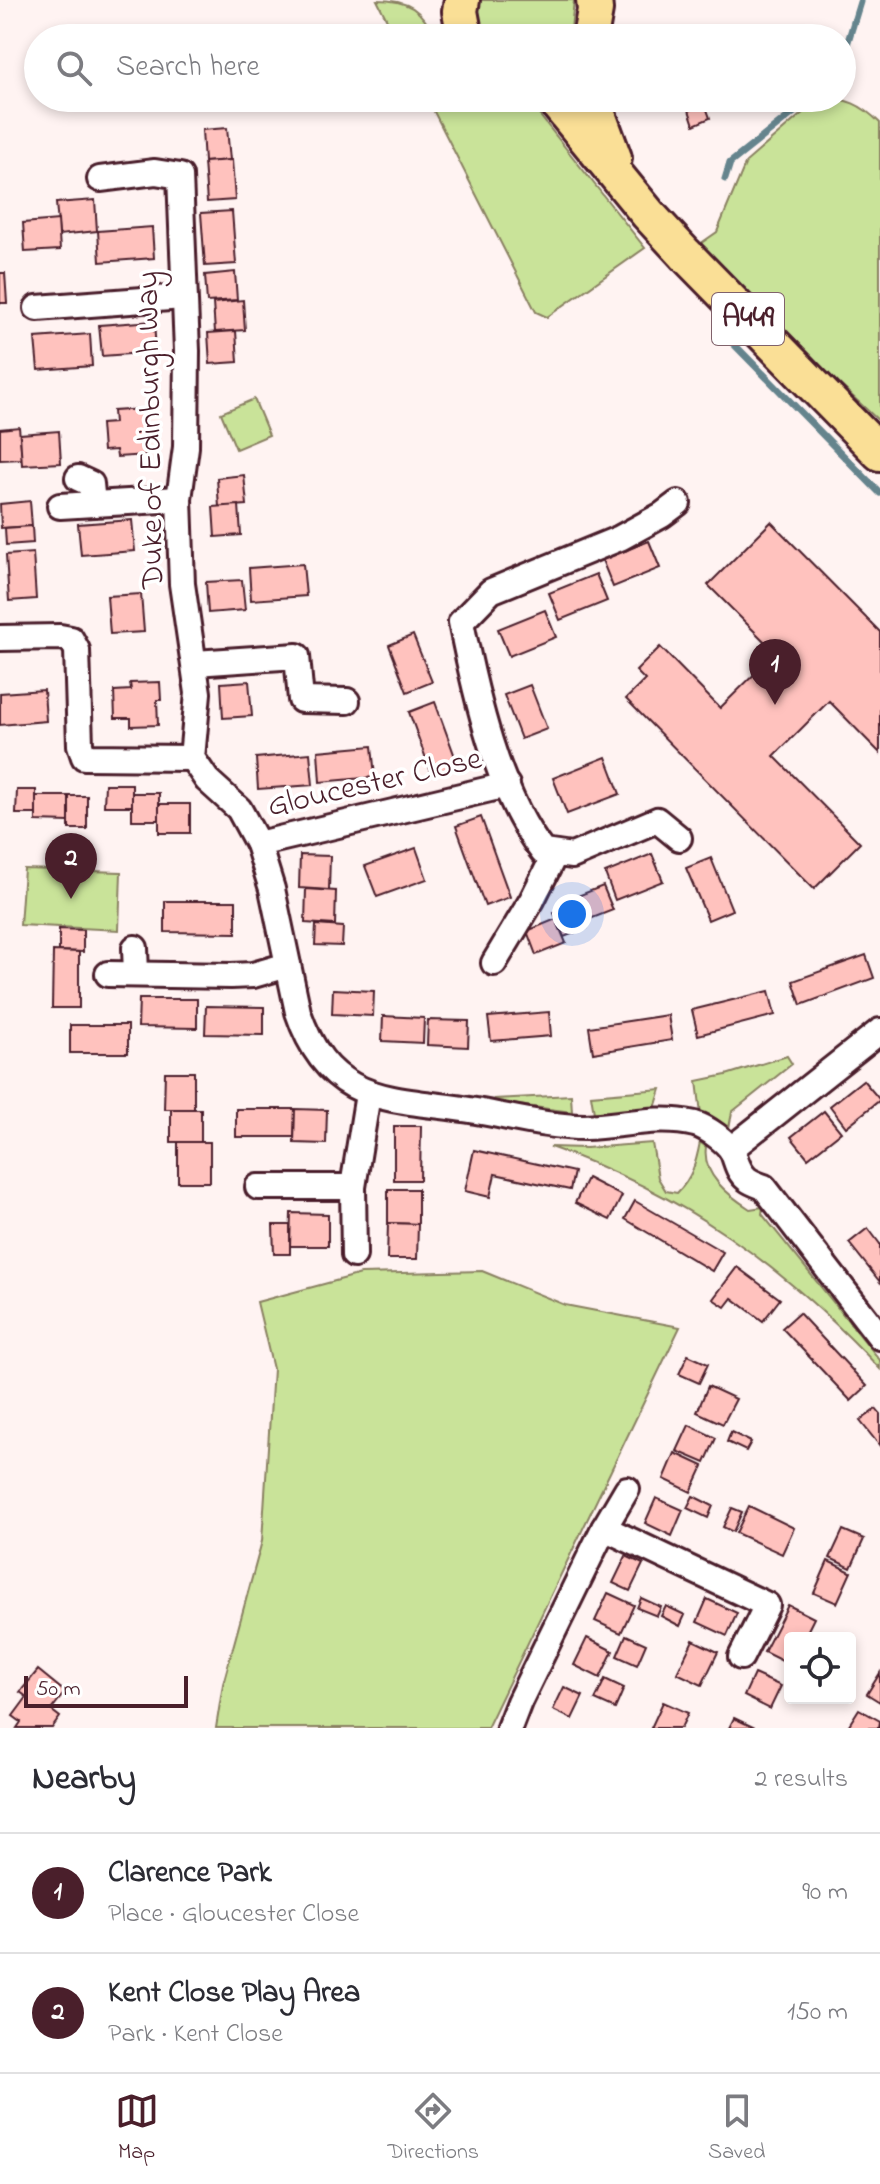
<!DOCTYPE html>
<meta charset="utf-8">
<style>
:root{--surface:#fff;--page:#f2f2f3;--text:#2b2b33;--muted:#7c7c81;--line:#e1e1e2;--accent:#4a1f2b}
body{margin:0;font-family:"Indie Flower",sans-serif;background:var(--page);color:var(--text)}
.controls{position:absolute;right:24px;bottom:24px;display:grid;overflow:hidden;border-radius:8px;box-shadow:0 4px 12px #0003}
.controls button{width:72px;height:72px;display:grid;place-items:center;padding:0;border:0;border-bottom:2px solid var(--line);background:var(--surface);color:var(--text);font:40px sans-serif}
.scale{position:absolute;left:24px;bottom:20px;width:164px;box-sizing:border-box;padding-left:8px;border:4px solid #4a1f2b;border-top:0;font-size:22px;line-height:28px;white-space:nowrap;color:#4a1f2b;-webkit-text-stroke:6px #fff;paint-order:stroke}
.you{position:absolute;left:572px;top:914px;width:28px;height:28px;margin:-20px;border:6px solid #fff;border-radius:50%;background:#1a73e8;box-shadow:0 0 0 12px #1a73e833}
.badge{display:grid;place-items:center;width:52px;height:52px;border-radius:50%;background:var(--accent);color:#fff;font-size:26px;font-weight:700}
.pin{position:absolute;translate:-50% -66px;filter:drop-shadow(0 2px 4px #0008)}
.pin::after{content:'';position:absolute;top:42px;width:28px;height:24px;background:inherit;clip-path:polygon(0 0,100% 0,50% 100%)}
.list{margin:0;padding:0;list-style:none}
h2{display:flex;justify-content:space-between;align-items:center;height:104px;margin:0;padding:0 32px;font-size:34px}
h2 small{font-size:26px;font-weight:400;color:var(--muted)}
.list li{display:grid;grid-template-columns:52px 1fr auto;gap:24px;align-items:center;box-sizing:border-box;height:120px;padding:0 32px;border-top:2px solid var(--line)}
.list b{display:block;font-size:30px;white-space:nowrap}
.list p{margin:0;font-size:26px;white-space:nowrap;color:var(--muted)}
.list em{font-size:26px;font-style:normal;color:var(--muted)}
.icon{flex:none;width:44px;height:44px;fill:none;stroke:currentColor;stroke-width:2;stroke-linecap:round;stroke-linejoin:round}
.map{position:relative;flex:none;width:880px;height:1728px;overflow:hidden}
.search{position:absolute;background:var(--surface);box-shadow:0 4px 12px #0003;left:24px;right:24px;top:24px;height:88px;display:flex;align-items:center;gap:20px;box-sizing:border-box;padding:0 28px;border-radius:44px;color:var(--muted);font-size:30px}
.sheet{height:344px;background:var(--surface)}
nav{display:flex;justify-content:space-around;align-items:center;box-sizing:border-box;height:112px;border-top:2px solid var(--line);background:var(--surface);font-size:22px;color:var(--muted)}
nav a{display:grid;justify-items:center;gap:4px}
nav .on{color:var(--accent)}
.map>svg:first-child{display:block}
</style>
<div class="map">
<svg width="880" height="1728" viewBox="0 0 880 1728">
<rect width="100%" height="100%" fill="#fff3f2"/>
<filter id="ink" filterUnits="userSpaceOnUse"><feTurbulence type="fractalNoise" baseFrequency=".0125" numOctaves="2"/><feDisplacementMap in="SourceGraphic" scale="16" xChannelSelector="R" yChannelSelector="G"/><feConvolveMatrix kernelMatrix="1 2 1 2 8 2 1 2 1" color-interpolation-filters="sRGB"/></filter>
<g filter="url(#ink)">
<!-- green -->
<g fill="#c9e399" stroke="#8a8162" stroke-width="2">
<path d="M377,0c31,0 45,9 58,38h-39z"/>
<polygon points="474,0 574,0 571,29 564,38 481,38"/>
<polygon points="427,98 509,98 533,107 645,248 547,317 536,312"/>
<path d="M820,98c27,0 41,6 60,25v299l-186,-174 23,-16 29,-70z"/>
<polygon points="254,399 269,435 236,449 221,413"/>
<polygon points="24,869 121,872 119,930 20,925"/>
<path d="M787,1056l5,8 -60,48 -3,16c-11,-2 -17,-11 -28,-14l-4,-33 29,-6z"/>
<polygon points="661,1089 655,1108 594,1113 591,1095"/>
<polygon points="571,1095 572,1112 495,1102 494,1099"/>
<path d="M700,1142l6,5c-4,28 22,48 44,62l13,-2 -1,7 118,146v9c-94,-101 -198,-177 -330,-222l36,1 66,-5 6,35 8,13 11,2c15,-15 19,-30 23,-51z"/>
<polygon points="482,1271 565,1305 680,1327 487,1728 216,1728 223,1684 262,1541 273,1369 257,1302 361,1274"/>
</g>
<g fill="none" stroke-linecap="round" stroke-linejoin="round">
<!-- stream -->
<g stroke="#65848d" stroke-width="7">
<polyline points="842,61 860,2"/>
<polyline points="725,179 730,163 812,98"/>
<polyline points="722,332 880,493"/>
</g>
</g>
<!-- building -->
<g fill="#ffc2be" stroke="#4a1f2b" stroke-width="2">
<polygon points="705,104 710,118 694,125 689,110"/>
<polygon points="227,128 230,160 204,162 202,130"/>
<polygon points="232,160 235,200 207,202 204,162"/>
<polygon points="95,200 97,231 59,235 56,203"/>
<polygon points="232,211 236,264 205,266 201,213"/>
<polygon points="58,220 60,250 25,252 23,223"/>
<polygon points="152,227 154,258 100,262 98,231"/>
<polygon points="235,272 237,300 207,302 205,275"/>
<polygon points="0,273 5,273 7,303 0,303"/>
<polygon points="243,300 245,330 215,332 213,303"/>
<polygon points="154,321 156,352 102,356 99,325"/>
<polygon points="236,331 238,362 210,364 208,333"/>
<polygon points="90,334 92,366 38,370 35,338"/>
<polygon points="143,409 147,455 117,457 116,450 103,451 101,424 114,423 113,411"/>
<polygon points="19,427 22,459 0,460 0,429"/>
<polygon points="59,431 61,463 22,465 20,434"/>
<polygon points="244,475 247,505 219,507 217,478"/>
<polygon points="30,501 32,526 1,528 0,504"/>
<polygon points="239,505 241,535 215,537 213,507"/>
<polygon points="132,520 135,551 81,555 78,524"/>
<polygon points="771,522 880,632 880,753 829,701 774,756 860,843 814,889 626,699 645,680 636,671 660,647 720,708 776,653 708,585"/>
<polygon points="32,526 33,543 6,545 5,528"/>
<polygon points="649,541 660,568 613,587 602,560"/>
<polygon points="33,553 36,599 9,601 6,555"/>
<polygon points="303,564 306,596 251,600 249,568"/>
<polygon points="596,574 607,601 560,620 549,593"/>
<polygon points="242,580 245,610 208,613 206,582"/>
<polygon points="141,594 144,632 110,634 107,596"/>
<polygon points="545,610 556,637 509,656 498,629"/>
<polygon points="413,635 432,682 407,692 389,645"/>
<polygon points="249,681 252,716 223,718 221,683"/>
<polygon points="160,682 161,700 157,700 158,725 131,726 131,718 115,718 114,691 131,690 130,683"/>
<polygon points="530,685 547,729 521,739 504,695"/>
<polygon points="44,690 46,721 0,725 0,693"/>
<polygon points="435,702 458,765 432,775 409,712"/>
<polygon points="372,746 375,777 320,782 318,751"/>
<polygon points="310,753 313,785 258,789 256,758"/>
<polygon points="606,757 620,794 567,814 553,778"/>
<polygon points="105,784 132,784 132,806 104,806"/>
<polygon points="17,790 36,790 36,814 16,814"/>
<rect x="132" y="793" width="27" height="27"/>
<polygon points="36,796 69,796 69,822 36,821"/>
<rect x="69" y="796" width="18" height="33"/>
<rect x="159" y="804" width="31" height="29"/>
<polygon points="481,817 510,897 485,906 456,826"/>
<polygon points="416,848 427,879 377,897 365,866"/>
<polygon points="652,854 663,881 615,900 605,873"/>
<polygon points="300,855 330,856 329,890 299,888"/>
<polygon points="711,858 732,910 708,920 686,868"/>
<polygon points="603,886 613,910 585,921 575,897"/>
<polygon points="306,889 336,891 335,925 305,923"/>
<polygon points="165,901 236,901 236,933 165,932"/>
<polygon points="578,904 587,928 564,937 554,913"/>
<polygon points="556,919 566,943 536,955 527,931"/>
<polygon points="316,925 343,927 342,946 315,945"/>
<polygon points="59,929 83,930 83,952 59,951"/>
<polygon points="53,951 79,952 79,1008 52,1008"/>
<polygon points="866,955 874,978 801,1005 793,981"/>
<polygon points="333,989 374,991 373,1016 332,1014"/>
<polygon points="769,991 775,1015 698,1035 692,1010"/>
<polygon points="139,999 197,999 197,1028 138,1027"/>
<polygon points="206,1006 264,1007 264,1035 205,1034"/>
<polygon points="549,1012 551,1036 491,1041 488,1017"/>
<polygon points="668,1015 672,1040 593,1053 589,1027"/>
<polygon points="383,1016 424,1018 423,1043 382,1041"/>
<polygon points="428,1020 469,1021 468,1047 427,1045"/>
<rect x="70" y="1025" width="58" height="28"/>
<polygon points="165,1072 194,1072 194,1109 164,1109"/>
<polygon points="863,1080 880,1100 846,1127 830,1106"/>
<rect x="171" y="1109" width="30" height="33"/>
<polygon points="236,1109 295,1109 294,1137 236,1137"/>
<polygon points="295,1109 327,1110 326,1144 294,1143"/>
<polygon points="824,1111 841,1132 808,1158 791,1137"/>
<polygon points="394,1126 421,1126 420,1180 394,1180"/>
<rect x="178" y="1142" width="32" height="40"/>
<polygon points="474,1150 574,1172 570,1190 495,1174 490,1197 465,1191"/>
<polygon points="587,1178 622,1196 610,1220 575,1203"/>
<polygon points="388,1189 418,1189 418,1224 388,1223"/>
<polygon points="635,1201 723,1252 712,1271 625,1219"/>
<polygon points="291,1213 328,1214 328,1246 290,1246"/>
<polygon points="388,1223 418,1224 417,1259 387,1259"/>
<polygon points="273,1225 290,1225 290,1254 274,1254"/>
<polygon points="868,1228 880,1244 880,1282 849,1243"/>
<polygon points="737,1267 780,1299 763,1321 732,1298 725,1307 713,1299"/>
<polygon points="799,1313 867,1386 851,1401 782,1328"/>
<polygon points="688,1355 708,1364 699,1383 679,1374"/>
<polygon points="708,1386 736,1399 723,1424 697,1412"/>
<polygon points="876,1409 880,1414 880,1446 860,1421"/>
<polygon points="689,1425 716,1438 705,1463 677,1451"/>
<polygon points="731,1432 751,1442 746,1451 727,1442"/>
<polygon points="675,1453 703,1466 691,1492 664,1479"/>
<polygon points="693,1496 713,1506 708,1518 687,1508"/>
<polygon points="656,1498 683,1510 672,1536 645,1523"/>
<polygon points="749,1506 794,1528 782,1554 736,1533"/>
<polygon points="732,1508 742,1512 733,1532 723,1527"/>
<polygon points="843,1530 864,1539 851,1568 830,1558"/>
<polygon points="626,1556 643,1564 630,1591 613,1583"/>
<polygon points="828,1561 851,1572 837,1603 814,1593"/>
<polygon points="608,1593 634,1605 621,1633 595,1621"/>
<polygon points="641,1598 661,1607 657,1616 637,1608"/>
<polygon points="707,1599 737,1613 727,1636 697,1622"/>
<polygon points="788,1605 814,1618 804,1638 790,1638 790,1665 764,1652"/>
<polygon points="666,1606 685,1615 680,1626 661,1616"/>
<polygon points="626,1635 646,1644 637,1665 617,1656"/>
<polygon points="587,1638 613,1651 600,1678 574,1665"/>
<polygon points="693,1640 718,1652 702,1685 677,1673"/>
<polygon points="38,1670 65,1692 51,1710 60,1717 52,1728 17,1728 21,1722 13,1716 27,1697 20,1692"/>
<polygon points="880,1673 880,1702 867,1694"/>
<polygon points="754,1674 781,1686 770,1709 744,1696"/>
<polygon points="605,1679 624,1688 615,1709 595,1700"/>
<polygon points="564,1687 583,1696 572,1719 553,1710"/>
<polygon points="663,1702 688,1713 681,1728 651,1728"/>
<polygon points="859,1709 880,1721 879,1728 847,1728"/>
<polygon points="734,1718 755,1728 729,1728"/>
</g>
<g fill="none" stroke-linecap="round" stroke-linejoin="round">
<!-- minor casing -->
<g stroke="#4a1f2b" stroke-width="30">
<g id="minor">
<path d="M100,179l55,-7 25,4 7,175 -1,96 -7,52 3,85 16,109 -6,65 15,22 32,29 19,35 14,45 26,123c32,96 96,85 178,99 36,6 72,16 109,16 37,-1 73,-12 110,-3 11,3 33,18 38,29 4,10 5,19 14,26 5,4 12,6 17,8l116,150"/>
<polyline points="37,308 183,297"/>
<polyline points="78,478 91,484 93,504"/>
<path d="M678,503l-16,12 -42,23 -129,53 -30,31c14,71 37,173 82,230l29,4 85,-36 22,18"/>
<polyline points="60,506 179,499"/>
<polyline points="0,638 60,637 71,639 77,650 80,745 84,757 192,758"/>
<polyline points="195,663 297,656 301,700 347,701"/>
<polyline points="258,844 507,785"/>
<polyline points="135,948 136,974"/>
<polyline points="494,963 532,900 555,854"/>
<polyline points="108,974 231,976 253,975 288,965"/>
<polyline points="731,1149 880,1031"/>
<polyline points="258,1187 353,1187"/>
<polyline points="354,1255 353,1187 368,1094"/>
<polyline points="604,1528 767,1605 741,1657"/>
<polyline points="509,1728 519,1702 604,1528 627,1489"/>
</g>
</g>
<!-- highway casing -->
<g stroke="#4a1f2b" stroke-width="40">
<g id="highway">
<polyline points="462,0 460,11 465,38"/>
<polyline points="590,38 595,10 594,0"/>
<polyline points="550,98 557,103 648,214 685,254 880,453"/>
<polyline points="592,98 614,158"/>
</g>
</g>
<!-- minor -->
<use href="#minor" stroke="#fff" stroke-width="24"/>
<!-- highway -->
<use href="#highway" stroke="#fadf96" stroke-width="34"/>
</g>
</g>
<g text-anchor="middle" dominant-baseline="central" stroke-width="7" stroke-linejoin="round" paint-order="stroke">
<!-- shield labels -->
<rect fill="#fff" stroke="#80626b" stroke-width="2" x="712" y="293" width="72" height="52" rx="6"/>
<g font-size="30" font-weight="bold" fill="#4a1f2b">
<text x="748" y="319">A449</text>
</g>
<!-- street labels -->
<g font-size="32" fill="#4a1f2b" stroke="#fff">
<text transform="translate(152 430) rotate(-91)">Duke of Edinburgh Way</text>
<text transform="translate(375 784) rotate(-13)">Gloucester Close</text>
</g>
</g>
</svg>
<div class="controls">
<button><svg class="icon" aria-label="locate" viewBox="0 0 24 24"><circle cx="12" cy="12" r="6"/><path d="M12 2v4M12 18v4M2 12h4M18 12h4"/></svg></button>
</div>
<div class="scale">50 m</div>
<div class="you"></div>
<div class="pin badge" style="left:775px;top:705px">1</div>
<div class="pin badge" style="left:71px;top:899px">2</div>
<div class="search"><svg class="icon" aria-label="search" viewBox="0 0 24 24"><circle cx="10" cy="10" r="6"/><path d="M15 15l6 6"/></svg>Search here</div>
</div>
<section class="sheet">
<h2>Nearby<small>2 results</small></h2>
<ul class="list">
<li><span class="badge">1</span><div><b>Clarence Park</b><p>Place · Gloucester Close</p></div><em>90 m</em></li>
<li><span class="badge">2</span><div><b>Kent Close Play Area</b><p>Park · Kent Close</p></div><em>150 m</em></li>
</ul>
</section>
<nav>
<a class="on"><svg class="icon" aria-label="map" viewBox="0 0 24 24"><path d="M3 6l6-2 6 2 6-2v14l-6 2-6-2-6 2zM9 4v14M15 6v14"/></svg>Map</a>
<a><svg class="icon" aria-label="directions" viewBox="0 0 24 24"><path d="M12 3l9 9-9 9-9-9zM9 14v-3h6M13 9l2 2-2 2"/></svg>Directions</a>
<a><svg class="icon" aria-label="saved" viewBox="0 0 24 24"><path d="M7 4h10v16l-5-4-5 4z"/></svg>Saved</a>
</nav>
